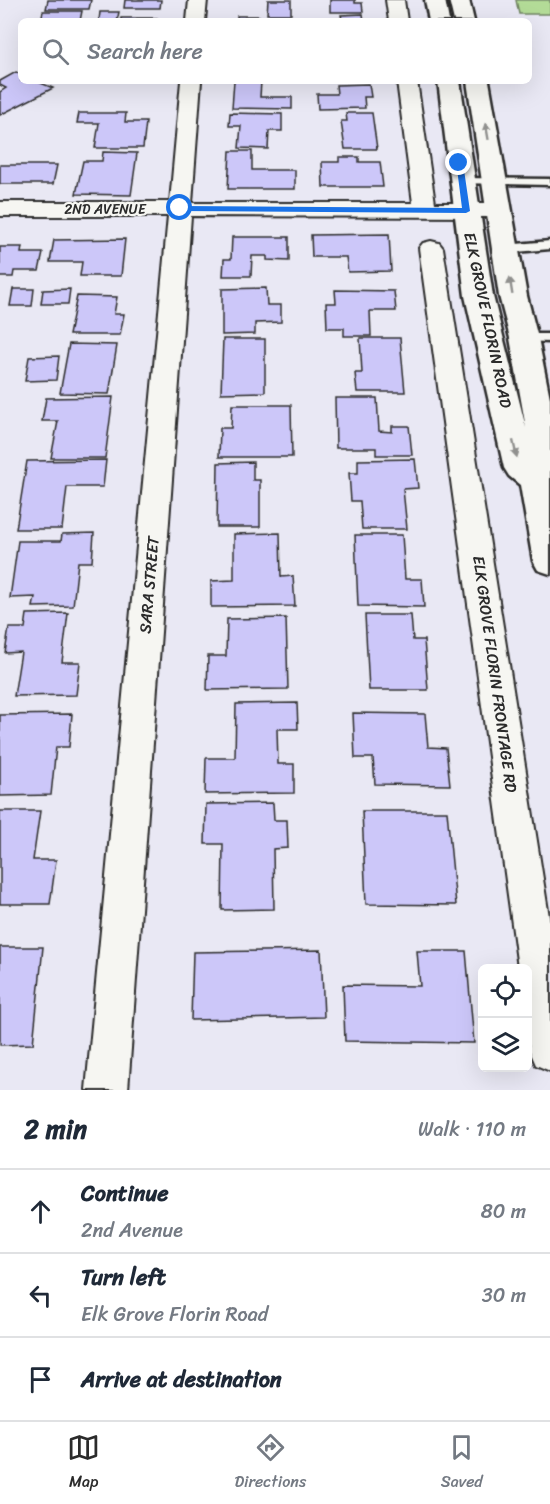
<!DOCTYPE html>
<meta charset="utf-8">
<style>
:root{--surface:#fff;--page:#f2f2f3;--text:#1f2937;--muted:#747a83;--line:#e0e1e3;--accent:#2b2b2b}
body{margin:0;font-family:Sriracha,sans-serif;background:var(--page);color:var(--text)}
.controls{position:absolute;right:18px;bottom:18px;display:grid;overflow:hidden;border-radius:9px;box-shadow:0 6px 24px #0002}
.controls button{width:54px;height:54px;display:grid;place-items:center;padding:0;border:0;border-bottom:2px solid var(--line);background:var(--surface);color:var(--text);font:30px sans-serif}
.stop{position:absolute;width:18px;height:18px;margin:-14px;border:4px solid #1a73e8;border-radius:50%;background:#fff}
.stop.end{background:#1a73e8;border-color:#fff;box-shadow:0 2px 6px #0008}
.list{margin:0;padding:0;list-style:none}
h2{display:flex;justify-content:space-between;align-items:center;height:78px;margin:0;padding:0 24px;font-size:26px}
h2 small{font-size:20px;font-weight:400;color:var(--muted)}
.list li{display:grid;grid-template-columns:39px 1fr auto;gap:18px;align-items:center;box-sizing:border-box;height:84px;padding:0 24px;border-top:2px solid var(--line)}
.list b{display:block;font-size:22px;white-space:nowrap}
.list p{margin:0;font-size:20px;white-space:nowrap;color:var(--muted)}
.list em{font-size:20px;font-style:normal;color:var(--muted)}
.icon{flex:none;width:33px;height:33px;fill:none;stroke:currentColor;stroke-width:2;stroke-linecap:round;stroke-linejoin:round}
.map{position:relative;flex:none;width:550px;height:1090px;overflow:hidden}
.search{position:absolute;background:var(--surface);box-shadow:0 6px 24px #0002;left:18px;right:18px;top:18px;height:66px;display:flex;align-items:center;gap:15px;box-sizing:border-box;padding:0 21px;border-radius:9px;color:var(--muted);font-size:22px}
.sheet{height:330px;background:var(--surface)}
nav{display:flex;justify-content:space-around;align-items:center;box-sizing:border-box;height:84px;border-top:2px solid var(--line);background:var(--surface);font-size:16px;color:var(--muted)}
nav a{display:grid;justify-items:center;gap:3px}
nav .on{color:var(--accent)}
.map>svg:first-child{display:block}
</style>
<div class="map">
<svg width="550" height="1090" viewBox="0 0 550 1090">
<rect width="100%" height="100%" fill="#e9e8f4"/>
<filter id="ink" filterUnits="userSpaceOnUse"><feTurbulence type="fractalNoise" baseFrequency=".0167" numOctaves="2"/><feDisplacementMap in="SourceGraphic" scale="12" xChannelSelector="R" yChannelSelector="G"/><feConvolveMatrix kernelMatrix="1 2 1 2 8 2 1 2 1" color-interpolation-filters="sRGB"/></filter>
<g filter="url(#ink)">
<!-- green -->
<polygon fill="#b3db97" stroke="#6f8361" stroke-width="1.5" points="516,0 550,0 550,14 519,14"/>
<!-- building -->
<g fill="#ccc7f9" stroke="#2b2b2b" stroke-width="1.5">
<polygon points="48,0 91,0 89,9 46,9"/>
<polygon points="125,0 161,0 160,8 124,8"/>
<polygon points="268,0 291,0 291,14 267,14"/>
<polygon points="330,0 355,0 355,3 362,3 363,12 330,12"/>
<polygon points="43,11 82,11 80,21 41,21"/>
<polygon points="100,12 119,12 117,21 99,21"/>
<polygon points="363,14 364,21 320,21 320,19 342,19 341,15"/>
<rect x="237" y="16" width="22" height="5"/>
<rect x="121" y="18" width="36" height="3"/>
<polygon points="16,72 21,75 21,81 36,81 53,88 0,115 0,92 6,88 0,85 0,81"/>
<polygon points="234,81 261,81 260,97 292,97 292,109 232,108"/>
<polygon points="369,84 371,97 364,97 365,108 318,109 317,94 337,94 336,85"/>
<polygon points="79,113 126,113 125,122 146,122 143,148 95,148 99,123 77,123"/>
<polygon points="230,113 282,114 282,131 269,131 268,149 239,148 241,126 229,126"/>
<polygon points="346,113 372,113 377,149 345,149 341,121 347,121"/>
<polygon points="230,151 252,151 252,170 295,170 295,189 228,189"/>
<polygon points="103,152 137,153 131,195 76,194 83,161 102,161"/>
<polygon points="339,157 359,157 359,162 380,162 383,187 323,187 322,162 339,162"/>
<polygon points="0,165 57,165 53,184 0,184"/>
<polygon points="389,234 391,271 348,272 346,257 312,257 311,235"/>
<polygon points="232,237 289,237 289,261 267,260 267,256 252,256 251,276 223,276 224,259 231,259"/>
<polygon points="125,239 121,276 80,276 82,262 50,262 54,240"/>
<polygon points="0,247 22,247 21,253 43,253 39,271 14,271 13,277 0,277"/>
<polygon points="266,288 267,305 281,305 281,322 255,323 255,334 222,335 222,289"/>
<polygon points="13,289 34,289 32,306 10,306"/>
<polygon points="70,289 68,304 41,304 43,290"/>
<polygon points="335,290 394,291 396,311 370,311 371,336 344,336 344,328 327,328 326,303 336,303"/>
<polygon points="77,296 117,297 114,314 124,314 120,335 69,335"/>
<polygon points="360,338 400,338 405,392 357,392 355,373 362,373"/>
<polygon points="223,339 265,339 265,392 221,393"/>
<polygon points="69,344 117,345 109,394 60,393"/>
<polygon points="59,356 56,380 25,381 29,357"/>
<polygon points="113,397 105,458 51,458 58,421 42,421 46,398"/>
<polygon points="335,398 377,398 379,431 392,432 392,426 409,426 412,455 376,455 376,448 336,448"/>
<polygon points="232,405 291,405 292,457 219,457 220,428 231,428"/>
<polygon points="415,459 418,488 403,489 407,529 362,529 360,501 351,501 349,473 358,473 358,460"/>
<polygon points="106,460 103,487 67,487 62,529 16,529 27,461"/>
<polygon points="253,462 253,480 260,480 260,527 217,527 218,463"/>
<polygon points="94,533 92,562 78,562 73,606 33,607 35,597 10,598 18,541 61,541 62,534"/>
<polygon points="280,533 281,577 293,576 295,606 211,607 211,581 234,580 234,534"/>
<polygon points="355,535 402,535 405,579 422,579 424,607 358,606"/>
<polygon points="68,613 62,662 80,662 76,695 14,696 21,652 5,653 9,628 25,628 27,614"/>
<polygon points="365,615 411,615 413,640 424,640 428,690 369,690"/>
<polygon points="286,618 288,689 207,690 208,656 226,656 227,619"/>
<polygon points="297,703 298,729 277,729 278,764 294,764 294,793 205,794 206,758 235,758 236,704"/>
<polygon points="353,713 425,714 428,747 446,748 450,785 375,784 373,758 355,758"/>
<polygon points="72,714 69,747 56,747 51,795 0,796 0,715"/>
<polygon points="273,803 274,820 287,820 288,848 273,849 274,909 222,910 223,844 205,844 206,804"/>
<polygon points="0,811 40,811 33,860 56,860 50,904 0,904"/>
<polygon points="362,811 447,811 456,905 366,904"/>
<polygon points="0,947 43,947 33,1044 0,1045"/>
<polygon points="321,950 324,1017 191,1020 193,952"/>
<polygon points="417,951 466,951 474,1043 345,1041 343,985 420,986"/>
</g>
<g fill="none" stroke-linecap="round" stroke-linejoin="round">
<!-- lane casing -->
<g stroke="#2b2b2b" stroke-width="5">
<g id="lane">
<polygon points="462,178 550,179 550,185 458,183 458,179"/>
<polygon points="550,241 550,249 505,253 499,249 505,245"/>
<polygon points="524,334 550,334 550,342 519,341 518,338"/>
</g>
</g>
<!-- street casing -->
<g stroke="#2b2b2b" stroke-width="4">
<g id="street">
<polygon points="189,0 207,0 205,21 187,21"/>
<polygon points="386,0 404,0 407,21 389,21"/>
<polygon points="181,81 201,81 192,203 413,203 397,81 417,81 435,203 498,203 506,205 509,210 506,215 498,217 191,216 128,1090 86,1090 168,216 0,216 0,202 170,202"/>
<polygon points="431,241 439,243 443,248 550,923 550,1071 536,1065 530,1051 528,1036 528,968 518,968 419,248 423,243"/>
</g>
</g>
<!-- secondary casing -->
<g stroke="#2b2b2b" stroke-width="5">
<g id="secondary">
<polygon points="425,0 445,0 449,21 429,21"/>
<polygon points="449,0 469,0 474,21 454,21"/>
<polygon points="438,81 460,81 493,296 526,428 510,338 499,296 467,81 489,81 527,296 538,338 550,398 550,574 538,570 533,561 520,485 509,476 504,468 465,296"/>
</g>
</g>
<!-- lane -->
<use href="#lane" fill="#f6f6f2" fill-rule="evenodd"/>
<!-- street -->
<use href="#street" fill="#f6f6f2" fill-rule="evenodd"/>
<!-- secondary -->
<use href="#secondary" fill="#f6f6f2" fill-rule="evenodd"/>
</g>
<!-- one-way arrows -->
<defs><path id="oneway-solid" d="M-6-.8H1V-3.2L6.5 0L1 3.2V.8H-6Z" transform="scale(1.5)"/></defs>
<g fill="#90908e">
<use href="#oneway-solid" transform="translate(487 131) rotate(-100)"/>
<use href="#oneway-solid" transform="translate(511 286) rotate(-99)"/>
<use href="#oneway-solid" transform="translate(515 449) rotate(77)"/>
</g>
</g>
<!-- route -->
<polygon fill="#1a73e8" points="456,161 463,163 470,211 466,213 180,211 177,208 180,206 462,208"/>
<g text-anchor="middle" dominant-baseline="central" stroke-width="4.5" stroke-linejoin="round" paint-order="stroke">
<!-- far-street labels -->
<g font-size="14" fill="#2b2b2b" stroke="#f6f6f2">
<text x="105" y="209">2ND AVENUE</text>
</g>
<!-- street labels -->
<g font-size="16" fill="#2b2b2b" stroke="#f6f6f2">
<text transform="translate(488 320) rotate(78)">ELK GROVE FLORIN ROAD</text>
<text transform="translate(149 585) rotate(-85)">SARA STREET</text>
<text transform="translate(495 674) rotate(82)">ELK GROVE FLORIN FRONTAGE RD</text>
</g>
</g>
</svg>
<div class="controls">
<button><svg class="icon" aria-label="locate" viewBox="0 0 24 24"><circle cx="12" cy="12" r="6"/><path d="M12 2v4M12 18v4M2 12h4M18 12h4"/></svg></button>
<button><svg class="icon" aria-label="layers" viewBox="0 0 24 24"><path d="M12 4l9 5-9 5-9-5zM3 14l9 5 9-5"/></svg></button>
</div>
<div class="stop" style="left:180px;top:208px"></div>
<div class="stop end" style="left:459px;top:163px"></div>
<div class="search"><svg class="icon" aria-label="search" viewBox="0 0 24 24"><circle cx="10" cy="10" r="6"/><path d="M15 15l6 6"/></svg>Search here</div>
</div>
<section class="sheet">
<h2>2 min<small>Walk · 110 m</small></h2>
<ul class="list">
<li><svg class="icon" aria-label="ahead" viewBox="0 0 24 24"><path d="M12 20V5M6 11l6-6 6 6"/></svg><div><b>Continue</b><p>2nd Avenue</p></div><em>80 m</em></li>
<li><svg class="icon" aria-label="left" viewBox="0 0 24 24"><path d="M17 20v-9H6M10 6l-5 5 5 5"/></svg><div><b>Turn left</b><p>Elk Grove Florin Road</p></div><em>30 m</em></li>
<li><svg class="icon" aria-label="arrive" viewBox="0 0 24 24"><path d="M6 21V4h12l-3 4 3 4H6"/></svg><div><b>Arrive at destination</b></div></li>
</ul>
</section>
<nav>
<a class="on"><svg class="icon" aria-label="map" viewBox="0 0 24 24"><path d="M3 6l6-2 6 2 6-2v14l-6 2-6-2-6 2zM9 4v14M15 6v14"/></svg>Map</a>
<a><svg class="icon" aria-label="directions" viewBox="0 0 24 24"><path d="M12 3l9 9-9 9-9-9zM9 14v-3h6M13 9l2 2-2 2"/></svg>Directions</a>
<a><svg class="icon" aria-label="saved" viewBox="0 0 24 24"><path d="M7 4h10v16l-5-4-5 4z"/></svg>Saved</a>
</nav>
